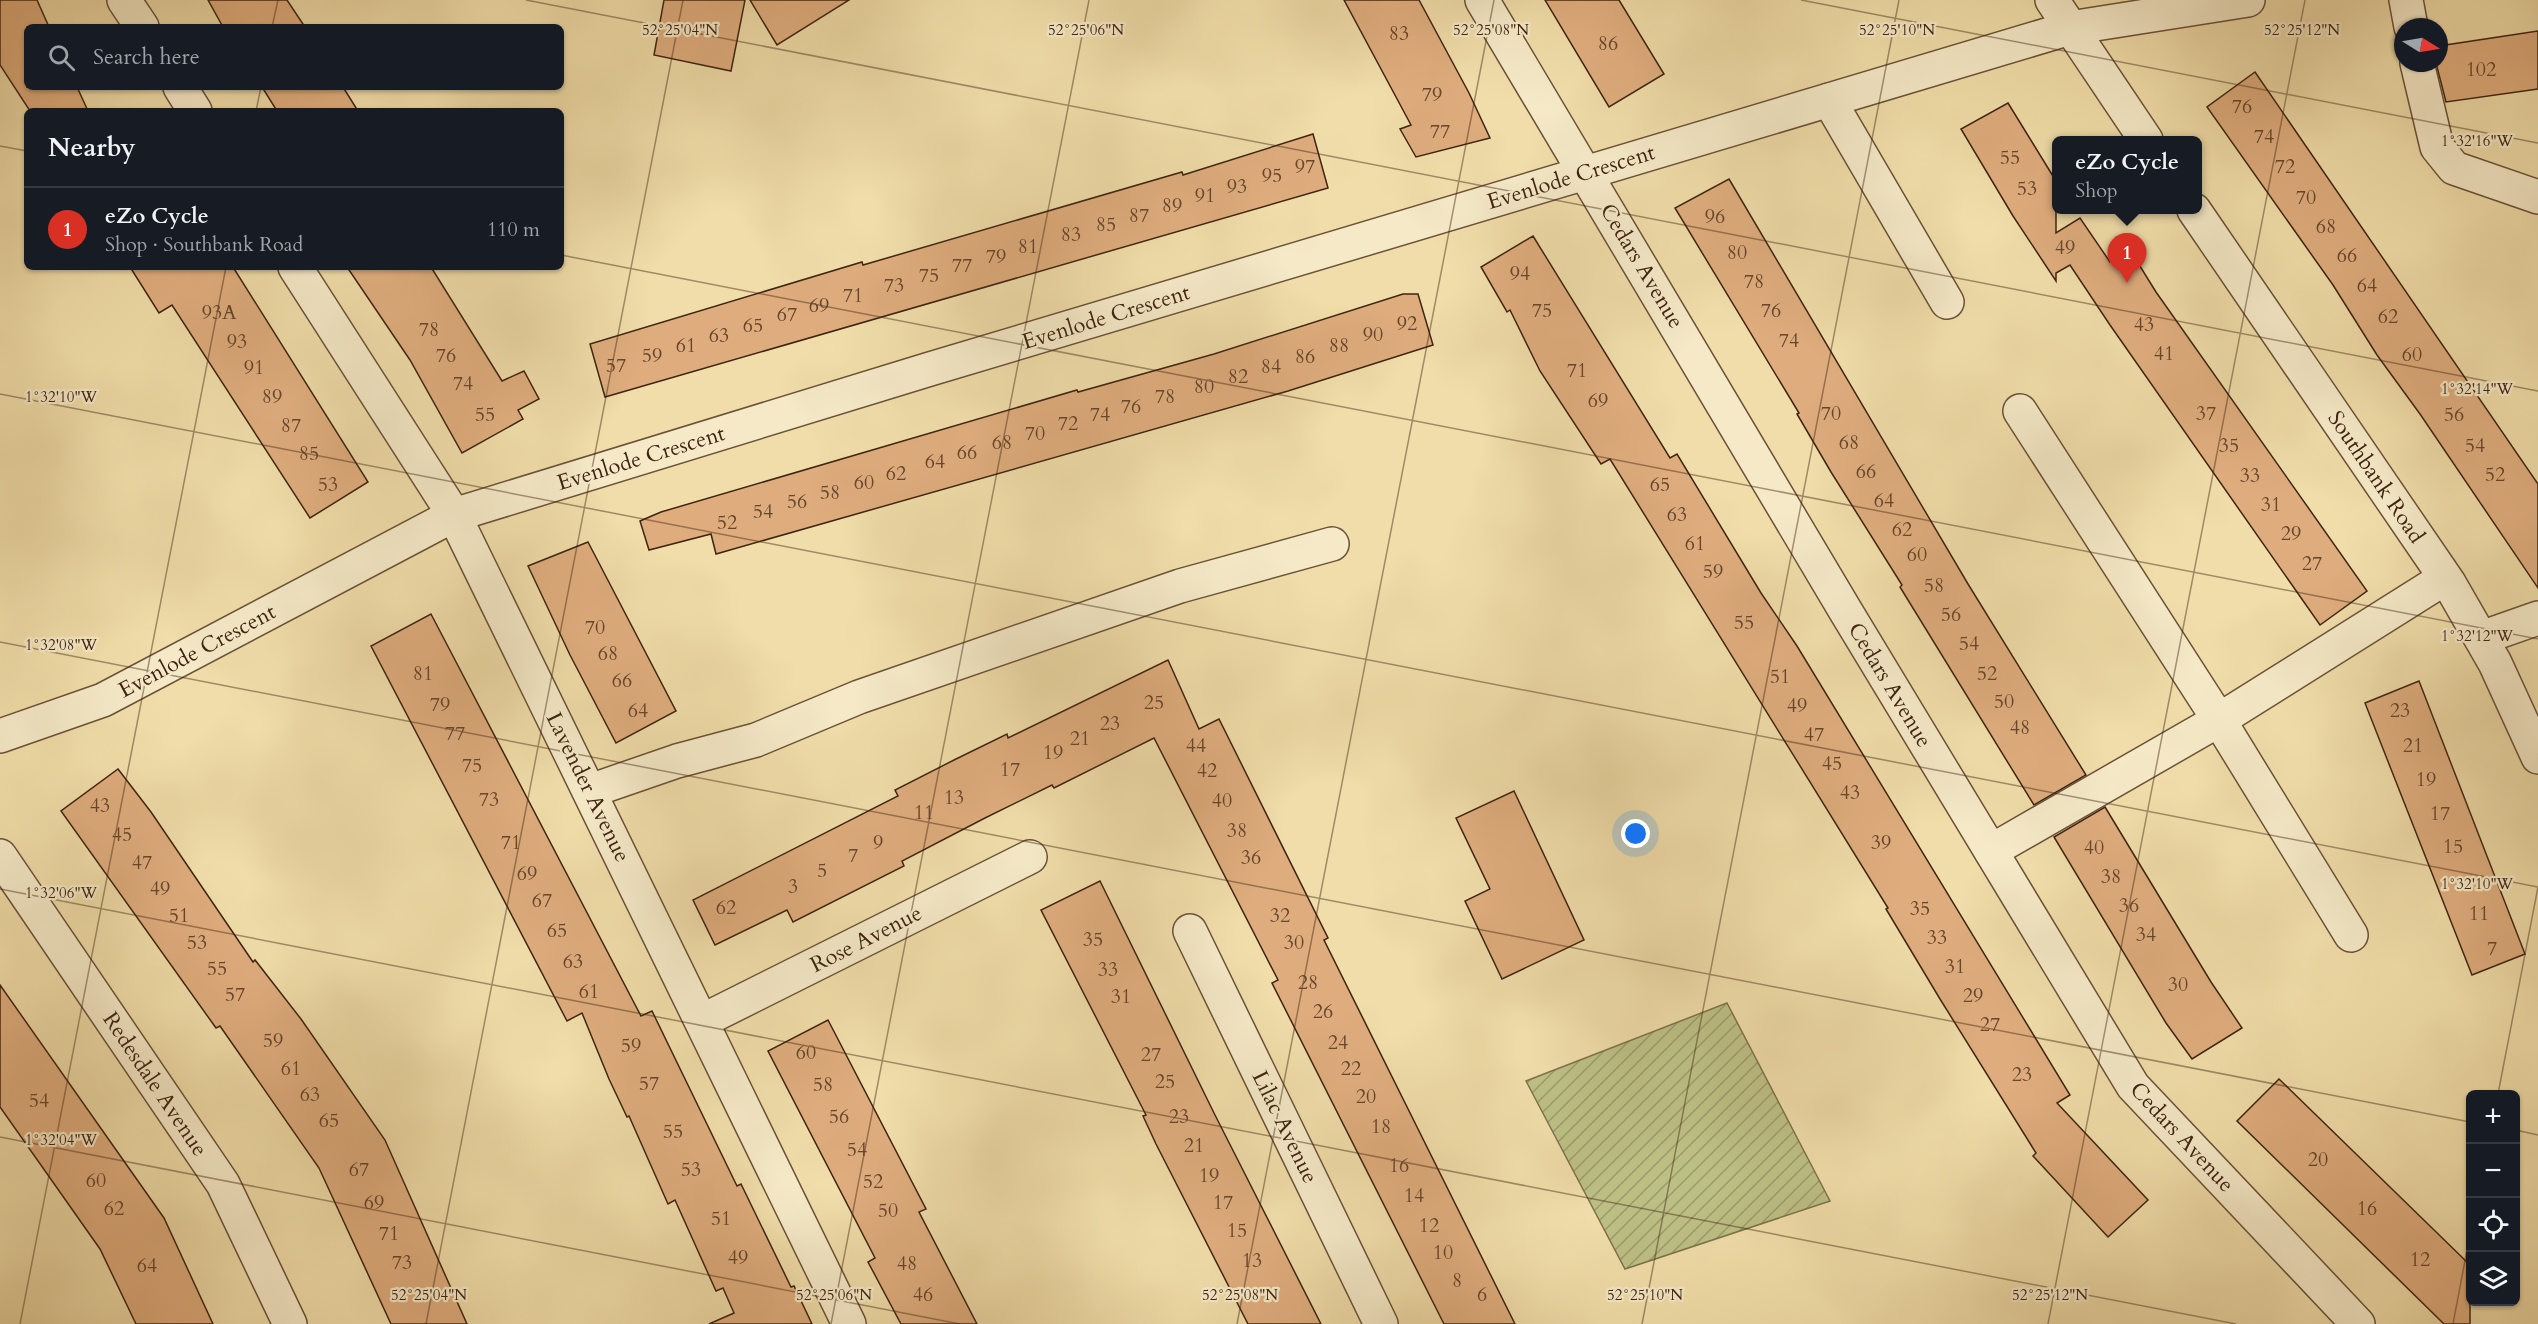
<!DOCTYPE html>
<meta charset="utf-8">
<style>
:root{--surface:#171b24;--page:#20242c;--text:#f1f3f6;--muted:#9ea1a6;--line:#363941;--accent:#d93025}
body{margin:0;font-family:Cardo,serif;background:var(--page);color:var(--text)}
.controls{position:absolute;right:18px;bottom:18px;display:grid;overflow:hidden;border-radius:9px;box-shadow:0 2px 4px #0004}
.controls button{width:54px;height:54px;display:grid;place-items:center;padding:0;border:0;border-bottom:2px solid var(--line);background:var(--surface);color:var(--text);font:30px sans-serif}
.compass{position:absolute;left:2394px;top:18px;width:54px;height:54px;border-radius:50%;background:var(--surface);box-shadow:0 2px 4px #0004;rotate:101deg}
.you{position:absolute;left:1636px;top:834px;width:21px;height:21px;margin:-15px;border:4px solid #fff;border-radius:50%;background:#1a73e8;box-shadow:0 0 0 9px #1a73e833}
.badge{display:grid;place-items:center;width:39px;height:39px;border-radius:50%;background:var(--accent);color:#fff;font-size:20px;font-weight:700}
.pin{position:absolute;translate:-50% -50px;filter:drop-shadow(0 2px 3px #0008)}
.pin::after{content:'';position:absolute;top:32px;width:21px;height:18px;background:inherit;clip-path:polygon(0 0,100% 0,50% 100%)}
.popup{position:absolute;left:2052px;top:136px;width:150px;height:78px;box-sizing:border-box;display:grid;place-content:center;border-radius:9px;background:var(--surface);filter:drop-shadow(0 2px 4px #0005);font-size:20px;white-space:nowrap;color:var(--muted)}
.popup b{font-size:22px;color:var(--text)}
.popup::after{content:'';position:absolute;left:50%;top:100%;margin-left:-12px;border:12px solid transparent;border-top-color:var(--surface)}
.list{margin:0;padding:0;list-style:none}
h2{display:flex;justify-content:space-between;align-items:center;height:78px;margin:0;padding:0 24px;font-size:26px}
h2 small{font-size:20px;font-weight:400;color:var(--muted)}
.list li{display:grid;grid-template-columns:39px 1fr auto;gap:18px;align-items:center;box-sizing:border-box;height:84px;padding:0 24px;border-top:2px solid var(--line)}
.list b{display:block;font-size:22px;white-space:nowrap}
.list p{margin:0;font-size:20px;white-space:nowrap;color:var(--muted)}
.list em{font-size:20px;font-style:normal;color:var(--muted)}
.icon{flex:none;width:33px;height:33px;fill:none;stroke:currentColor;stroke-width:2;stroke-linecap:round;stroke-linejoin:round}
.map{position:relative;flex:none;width:2538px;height:1324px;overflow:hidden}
.search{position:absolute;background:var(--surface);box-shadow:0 2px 4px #0004;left:24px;top:24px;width:540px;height:66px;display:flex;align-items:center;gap:15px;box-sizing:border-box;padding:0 21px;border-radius:9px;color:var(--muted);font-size:22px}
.panel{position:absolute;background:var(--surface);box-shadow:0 2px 4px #0004;left:24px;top:108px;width:540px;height:162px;border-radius:9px}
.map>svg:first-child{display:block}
</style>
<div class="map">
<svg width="2538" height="1324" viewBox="0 0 2538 1324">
<defs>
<pattern id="garden-furrows" width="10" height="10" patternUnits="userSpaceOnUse" patternTransform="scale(1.5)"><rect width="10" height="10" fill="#bdc085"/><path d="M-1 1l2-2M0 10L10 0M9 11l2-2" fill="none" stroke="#9b9c6b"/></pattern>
</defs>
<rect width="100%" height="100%" fill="#f0dda9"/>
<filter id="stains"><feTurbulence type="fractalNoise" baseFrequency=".00333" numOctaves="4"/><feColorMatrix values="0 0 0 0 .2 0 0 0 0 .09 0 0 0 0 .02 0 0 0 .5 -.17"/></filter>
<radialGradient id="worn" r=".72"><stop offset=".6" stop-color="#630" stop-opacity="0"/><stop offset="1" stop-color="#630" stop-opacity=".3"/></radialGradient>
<!-- garden -->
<polygon fill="url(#garden-furrows)" stroke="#7e724c" stroke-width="1.5" points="1727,1003 1830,1201 1625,1269 1526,1081"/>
<!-- building -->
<g fill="#dfad7d" stroke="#3e2412" stroke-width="1.5">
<polygon points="0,0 37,0 49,27 27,27 27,87 77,87 88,111 30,111 0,65"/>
<polygon points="208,0 287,0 305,27 223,27"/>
<polygon points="664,0 745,0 731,71 654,55"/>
<polygon points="750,0 849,0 777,45"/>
<polygon points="1344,0 1419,0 1469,93 1490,138 1416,157 1400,129 1411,125"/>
<polygon points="1545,0 1619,0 1664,74 1609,107"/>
<polygon points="2538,31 2538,89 2446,102 2436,63 2439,63 2439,46"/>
<polygon points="2255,72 2538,484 2538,588 2420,414 2377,355 2333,285 2207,107"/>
<polygon points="262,87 343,87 358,111 277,111"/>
<polygon points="2008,103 2056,181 2056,233 2080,218 2110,262 2130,250 2156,292 2367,591 2320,625 2110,325 2070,265 2056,273 2056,281 2013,216 1961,129"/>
<polygon points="1313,134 1328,188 605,397 590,344 862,262 863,265 1182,172 1183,175"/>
<polygon points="1729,179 1968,584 2086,775 2034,805 1900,587 1902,585 1831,472 1797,414 1799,413 1675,208"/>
<polygon points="1533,236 1670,458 1677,454 1761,593 1797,646 2070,1095 2057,1103 2148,1200 2108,1237 2033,1156 2036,1153 1940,999 1886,909 1888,908 1610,459 1601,464 1540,371 1510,310 1507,312 1481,267"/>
<polygon points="130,267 233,267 368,482 310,518 172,305 159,313"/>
<polygon points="347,267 431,267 502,381 524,371 539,399 518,410 523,419 462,453 410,360"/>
<polygon points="1403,294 1418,294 1433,345 1288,391 716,554 711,534 649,550 640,521 661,512 1077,390 1078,392 1214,354"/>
<polygon points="588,542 676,711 616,743 570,655 528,566"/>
<polygon points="431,614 641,1016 652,1011 737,1186 741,1184 791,1287 794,1286 812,1324 709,1324 734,1313 723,1288 716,1291 675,1200 668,1204 629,1116 627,1117 609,1079 582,1013 567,1021 371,646"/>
<polygon points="1168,660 1199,729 1219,719 1328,938 1324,940 1515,1324 1444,1324 1272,983 1278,980 1154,738 1054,788 1052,785 985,818 902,861 904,866 793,922 787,910 715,945 693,900 898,796 895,790 956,759 1007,734 1008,738"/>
<polygon points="2419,681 2525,954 2472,975 2365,703"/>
<polygon points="118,769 151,812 253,962 255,960 301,1019 385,1140 467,1324 391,1324 319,1168 220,1026 216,1028 61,811"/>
<polygon points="1514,791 1584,940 1502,979 1465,901 1490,889 1456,818"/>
<polygon points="2105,807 2211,982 2242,1028 2192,1059 2166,1023 2054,837"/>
<polygon points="1100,881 1215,1115 1321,1324 1248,1324 1156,1144 1143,1116 1146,1115 1041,910"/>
<polygon points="0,985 164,1218 213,1324 136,1324 100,1249 0,1107"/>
<polygon points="828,1020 926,1209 919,1212 977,1324 901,1324 868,1262 875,1258 768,1051"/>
<polygon points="2279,1079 2470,1265 2470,1324 2444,1324 2237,1121"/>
</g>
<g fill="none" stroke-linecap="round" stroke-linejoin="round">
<!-- minor casing -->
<g stroke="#6a5238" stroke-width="36">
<g id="minor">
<polyline points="124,0 142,27"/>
<polyline points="1482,0 1845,610 2133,1086 2358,1324"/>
<polyline points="2052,0 2146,140"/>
<polyline points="2406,0 2411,27"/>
<polyline points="2417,63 2437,147 2454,168 2538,197"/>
<polyline points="180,87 195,111"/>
<polyline points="1829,100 1947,302"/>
<polyline points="2194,210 2449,583 2495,663 2538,757"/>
<polyline points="295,267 454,515 849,1324"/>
<polyline points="2481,638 2538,618"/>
<polyline points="0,736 103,700 454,515 930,369 2070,28 2248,0"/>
<polyline points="590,791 677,761 756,740 859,697 1180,586 1332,544"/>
<polyline points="1991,851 2219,720 2020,411"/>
<polyline points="0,856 223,1184 290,1324"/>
<polyline points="1190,931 1381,1324"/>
<polyline points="2351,935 2219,720 2445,578"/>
<polyline points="702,1021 1030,857"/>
</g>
</g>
<!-- minor -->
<use href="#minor" stroke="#f5e9c7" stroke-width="33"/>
</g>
<!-- ticks -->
<path fill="none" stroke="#3e2412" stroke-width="1.5" stroke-opacity="0.45" d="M526,0l2012,391M1801,0l737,143M272,27l6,-27M256,111l5,-24M0,146l27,5M561,255l1977,384M0,394l2538,493M0,642l2470,480M0,889l2236,435M2498,1094l40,-207M2516,1130l22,5M0,1137l960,187M20,1324l206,-1057M426,1324l257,-1324M831,1324l258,-1324M1237,1324l257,-1324M1642,1324l257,-1324M2048,1324l257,-1324M2453,1324l17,-90"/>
<g text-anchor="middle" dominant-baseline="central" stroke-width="4.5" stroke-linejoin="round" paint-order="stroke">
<!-- number labels -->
<g font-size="20" fill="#66462d">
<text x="1399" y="33">83</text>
<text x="1608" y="43">86</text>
<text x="2481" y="69">102</text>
<text x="1432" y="94">79</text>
<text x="2242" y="106">76</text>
<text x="1440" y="131">77</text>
<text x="2264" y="136">74</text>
<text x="2010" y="157">55</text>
<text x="1305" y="166">97</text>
<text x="2285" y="166">72</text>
<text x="1272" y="175">95</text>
<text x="1237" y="186">93</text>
<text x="2027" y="188">53</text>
<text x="1205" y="195">91</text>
<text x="2306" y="197">70</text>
<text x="1172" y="205">89</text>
<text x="1139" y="215">87</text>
<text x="1715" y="216">96</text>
<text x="1106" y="224">85</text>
<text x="2326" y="226">68</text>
<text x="1071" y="234">83</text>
<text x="1028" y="246">81</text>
<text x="2065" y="247">49</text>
<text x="1737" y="252">80</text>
<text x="2347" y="255">66</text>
<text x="996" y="256">79</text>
<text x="962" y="265">77</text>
<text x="1520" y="273">94</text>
<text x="929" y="275">75</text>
<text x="1754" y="281">78</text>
<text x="894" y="285">73</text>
<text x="2367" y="285">64</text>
<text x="853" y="295">71</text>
<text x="819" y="305">69</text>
<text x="1542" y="310">75</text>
<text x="1771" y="310">76</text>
<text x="219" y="312">93A</text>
<text x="787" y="314">67</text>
<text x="2388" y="316">62</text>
<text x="1407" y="323">92</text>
<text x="2144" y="324">43</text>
<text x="753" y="325">65</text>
<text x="429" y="329">78</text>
<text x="1373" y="334">90</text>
<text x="719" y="335">63</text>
<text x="1789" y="340">74</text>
<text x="237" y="341">93</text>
<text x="686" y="345">61</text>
<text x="1339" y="345">88</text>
<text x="2164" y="353">41</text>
<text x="2412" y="354">60</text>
<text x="446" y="355">76</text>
<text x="652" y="355">59</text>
<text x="1305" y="356">86</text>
<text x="616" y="365">57</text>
<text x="1271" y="366">84</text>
<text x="254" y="367">91</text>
<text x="1577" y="370">71</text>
<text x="1238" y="376">82</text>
<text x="463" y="383">74</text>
<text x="1204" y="386">80</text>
<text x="272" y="396">89</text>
<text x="1165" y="396">78</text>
<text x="1598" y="400">69</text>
<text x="1131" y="406">76</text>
<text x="1831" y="413">70</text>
<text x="2206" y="413">37</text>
<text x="485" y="414">55</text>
<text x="1100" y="414">74</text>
<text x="2454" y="414">56</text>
<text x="1068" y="423">72</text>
<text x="291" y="425">87</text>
<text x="1035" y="433">70</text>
<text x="1002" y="442">68</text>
<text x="1849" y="442">68</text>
<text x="2229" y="445">35</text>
<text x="2475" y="445">54</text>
<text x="967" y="452">66</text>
<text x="309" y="453">85</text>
<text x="935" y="461">64</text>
<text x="1866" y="471">66</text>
<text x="896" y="473">62</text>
<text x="2495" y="474">52</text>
<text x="2250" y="475">33</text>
<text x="864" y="482">60</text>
<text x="328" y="484">53</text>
<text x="1660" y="484">65</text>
<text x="830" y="492">58</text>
<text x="1884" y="500">64</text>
<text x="797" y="501">56</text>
<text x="2271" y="504">31</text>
<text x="763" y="511">54</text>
<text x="1677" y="514">63</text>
<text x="727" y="522">52</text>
<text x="1902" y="529">62</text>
<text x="2291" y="533">29</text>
<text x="1695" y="543">61</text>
<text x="1917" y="554">60</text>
<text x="2312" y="563">27</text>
<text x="1713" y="571">59</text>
<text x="1934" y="585">58</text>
<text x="1951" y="614">56</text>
<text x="1744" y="622">55</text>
<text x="595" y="627">70</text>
<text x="1969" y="643">54</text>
<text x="608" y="653">68</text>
<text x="423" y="673">81</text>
<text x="1987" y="673">52</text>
<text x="1780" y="676">51</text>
<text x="622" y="680">66</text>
<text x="2004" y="701">50</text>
<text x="1154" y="702">25</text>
<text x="440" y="704">79</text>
<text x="1797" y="705">49</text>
<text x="638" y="710">64</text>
<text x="2400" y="710">23</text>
<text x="1110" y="723">23</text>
<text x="2020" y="727">48</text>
<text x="455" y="733">77</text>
<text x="1814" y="734">47</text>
<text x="1080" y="738">21</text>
<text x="1196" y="745">44</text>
<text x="2413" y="745">21</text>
<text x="1053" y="752">19</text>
<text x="1832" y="763">45</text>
<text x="472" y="765">75</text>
<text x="1010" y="769">17</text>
<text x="1207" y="770">42</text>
<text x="2426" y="779">19</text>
<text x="1850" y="792">43</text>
<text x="954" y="797">13</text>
<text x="489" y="799">73</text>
<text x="1222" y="800">40</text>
<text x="100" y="805">43</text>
<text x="924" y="812">11</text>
<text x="2440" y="813">17</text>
<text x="1237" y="830">38</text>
<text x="122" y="834">45</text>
<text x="511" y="842">71</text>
<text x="878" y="842">9</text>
<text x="1881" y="842">39</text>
<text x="2453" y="846">15</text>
<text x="2094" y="847">40</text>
<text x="853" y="855">7</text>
<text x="1251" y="857">36</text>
<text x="142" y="862">47</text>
<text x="822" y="870">5</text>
<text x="527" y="873">69</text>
<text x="2111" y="876">38</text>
<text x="793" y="886">3</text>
<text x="160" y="888">49</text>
<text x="542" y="900">67</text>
<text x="2129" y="905">36</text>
<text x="726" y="907">62</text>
<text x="1920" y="908">35</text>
<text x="2479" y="913">11</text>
<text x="179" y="915">51</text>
<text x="1280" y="915">32</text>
<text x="557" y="930">65</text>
<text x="2146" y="934">34</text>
<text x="1937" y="937">33</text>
<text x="1093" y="939">35</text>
<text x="197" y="942">53</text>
<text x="1294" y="942">30</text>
<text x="2492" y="948">7</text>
<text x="573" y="961">63</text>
<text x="1955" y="966">31</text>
<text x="217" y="968">55</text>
<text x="1108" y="969">33</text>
<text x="1308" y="982">28</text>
<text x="2178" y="984">30</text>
<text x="589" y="991">61</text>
<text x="235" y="994">57</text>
<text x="1973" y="995">29</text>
<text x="1121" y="996">31</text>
<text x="1323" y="1011">26</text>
<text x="1990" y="1024">27</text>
<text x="273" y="1040">59</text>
<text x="1338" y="1042">24</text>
<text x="631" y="1045">59</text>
<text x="806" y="1052">60</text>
<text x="1151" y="1054">27</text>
<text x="291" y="1068">61</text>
<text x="1351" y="1068">22</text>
<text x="2022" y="1074">23</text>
<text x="1165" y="1081">25</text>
<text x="649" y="1083">57</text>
<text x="823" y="1084">58</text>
<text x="310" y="1094">63</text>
<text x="1366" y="1096">20</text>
<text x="39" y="1100">54</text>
<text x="839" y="1116">56</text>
<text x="1179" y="1116">23</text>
<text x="329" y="1120">65</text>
<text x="1381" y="1126">18</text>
<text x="673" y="1131">55</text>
<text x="1194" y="1145">21</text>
<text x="857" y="1149">54</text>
<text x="2318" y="1159">20</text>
<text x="1399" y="1165">16</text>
<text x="359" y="1169">67</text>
<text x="691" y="1169">53</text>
<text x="1209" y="1175">19</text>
<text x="96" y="1180">60</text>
<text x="873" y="1181">52</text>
<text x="1414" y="1195">14</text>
<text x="374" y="1202">69</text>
<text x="1223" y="1202">17</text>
<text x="114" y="1208">62</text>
<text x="2367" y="1208">16</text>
<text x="888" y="1210">50</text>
<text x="721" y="1218">51</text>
<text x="1429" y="1225">12</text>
<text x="1237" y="1230">15</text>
<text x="389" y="1233">71</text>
<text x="1443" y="1252">10</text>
<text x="738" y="1257">49</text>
<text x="2420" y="1259">12</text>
<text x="1252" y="1260">13</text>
<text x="402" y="1262">73</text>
<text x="907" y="1263">48</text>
<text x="147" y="1265">64</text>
<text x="1457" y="1280">8</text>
<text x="923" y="1294">46</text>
<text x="1482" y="1294">6</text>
</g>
<!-- street labels -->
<g font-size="22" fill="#3e2412" stroke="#f5e9c7">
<text transform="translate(1571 177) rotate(-17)">Evenlode Crescent</text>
<text transform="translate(1642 266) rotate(59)">Cedars Avenue</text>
<text transform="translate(1106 317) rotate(-17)">Evenlode Crescent</text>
<text transform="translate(641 458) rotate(-17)">Evenlode Crescent</text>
<text transform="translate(2376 477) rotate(56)">Southbank Road</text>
<text transform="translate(197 651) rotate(-28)">Evenlode Crescent</text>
<text transform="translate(1890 685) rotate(59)">Cedars Avenue</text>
<text transform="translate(588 787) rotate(64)">Lavender Avenue</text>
<text transform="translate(866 939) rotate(-27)">Rose Avenue</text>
<text transform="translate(155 1084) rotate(56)">Redesdale Avenue</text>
<text transform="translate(1285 1127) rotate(64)">Lilac Avenue</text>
<text transform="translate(2182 1137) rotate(47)">Cedars Avenue</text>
</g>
</g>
<g font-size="15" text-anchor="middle" fill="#3e2412" stroke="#f5e9c7" stroke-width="4.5" stroke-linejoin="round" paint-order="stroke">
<text x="680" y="35">52°25'04"N</text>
<text x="1086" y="35">52°25'06"N</text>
<text x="1491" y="35">52°25'08"N</text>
<text x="1897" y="35">52°25'10"N</text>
<text x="2302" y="35">52°25'12"N</text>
<text x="2477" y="146">1°32'16"W</text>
<text x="2477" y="394">1°32'14"W</text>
<text x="61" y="402">1°32'10"W</text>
<text x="2477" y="641">1°32'12"W</text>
<text x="61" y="650">1°32'08"W</text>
<text x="2477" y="889">1°32'10"W</text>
<text x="61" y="898">1°32'06"W</text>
<text x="61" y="1145">1°32'04"W</text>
<text x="429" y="1300">52°25'04"N</text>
<text x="834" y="1300">52°25'06"N</text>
<text x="1240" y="1300">52°25'08"N</text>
<text x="1645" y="1300">52°25'10"N</text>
<text x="2050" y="1300">52°25'12"N</text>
</g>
<rect width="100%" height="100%" filter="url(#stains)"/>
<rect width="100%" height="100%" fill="url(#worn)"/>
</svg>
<div class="controls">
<button>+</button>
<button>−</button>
<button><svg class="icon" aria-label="locate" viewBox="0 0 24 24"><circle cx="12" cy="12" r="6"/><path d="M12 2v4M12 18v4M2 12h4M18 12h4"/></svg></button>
<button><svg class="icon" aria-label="layers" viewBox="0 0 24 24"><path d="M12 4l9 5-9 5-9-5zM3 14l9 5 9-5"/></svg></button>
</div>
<svg class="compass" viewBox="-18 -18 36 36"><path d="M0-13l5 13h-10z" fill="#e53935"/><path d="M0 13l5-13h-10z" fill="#9ea1a6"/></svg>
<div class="you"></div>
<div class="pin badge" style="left:2127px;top:283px">1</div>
<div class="popup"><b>eZo Cycle</b>Shop</div>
<div class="search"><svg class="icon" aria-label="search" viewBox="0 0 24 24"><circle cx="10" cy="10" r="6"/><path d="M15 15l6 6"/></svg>Search here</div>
<section class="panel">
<h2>Nearby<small></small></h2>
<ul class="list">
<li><span class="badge">1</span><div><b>eZo Cycle</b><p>Shop · Southbank Road</p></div><em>110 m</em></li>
</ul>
</section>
</div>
